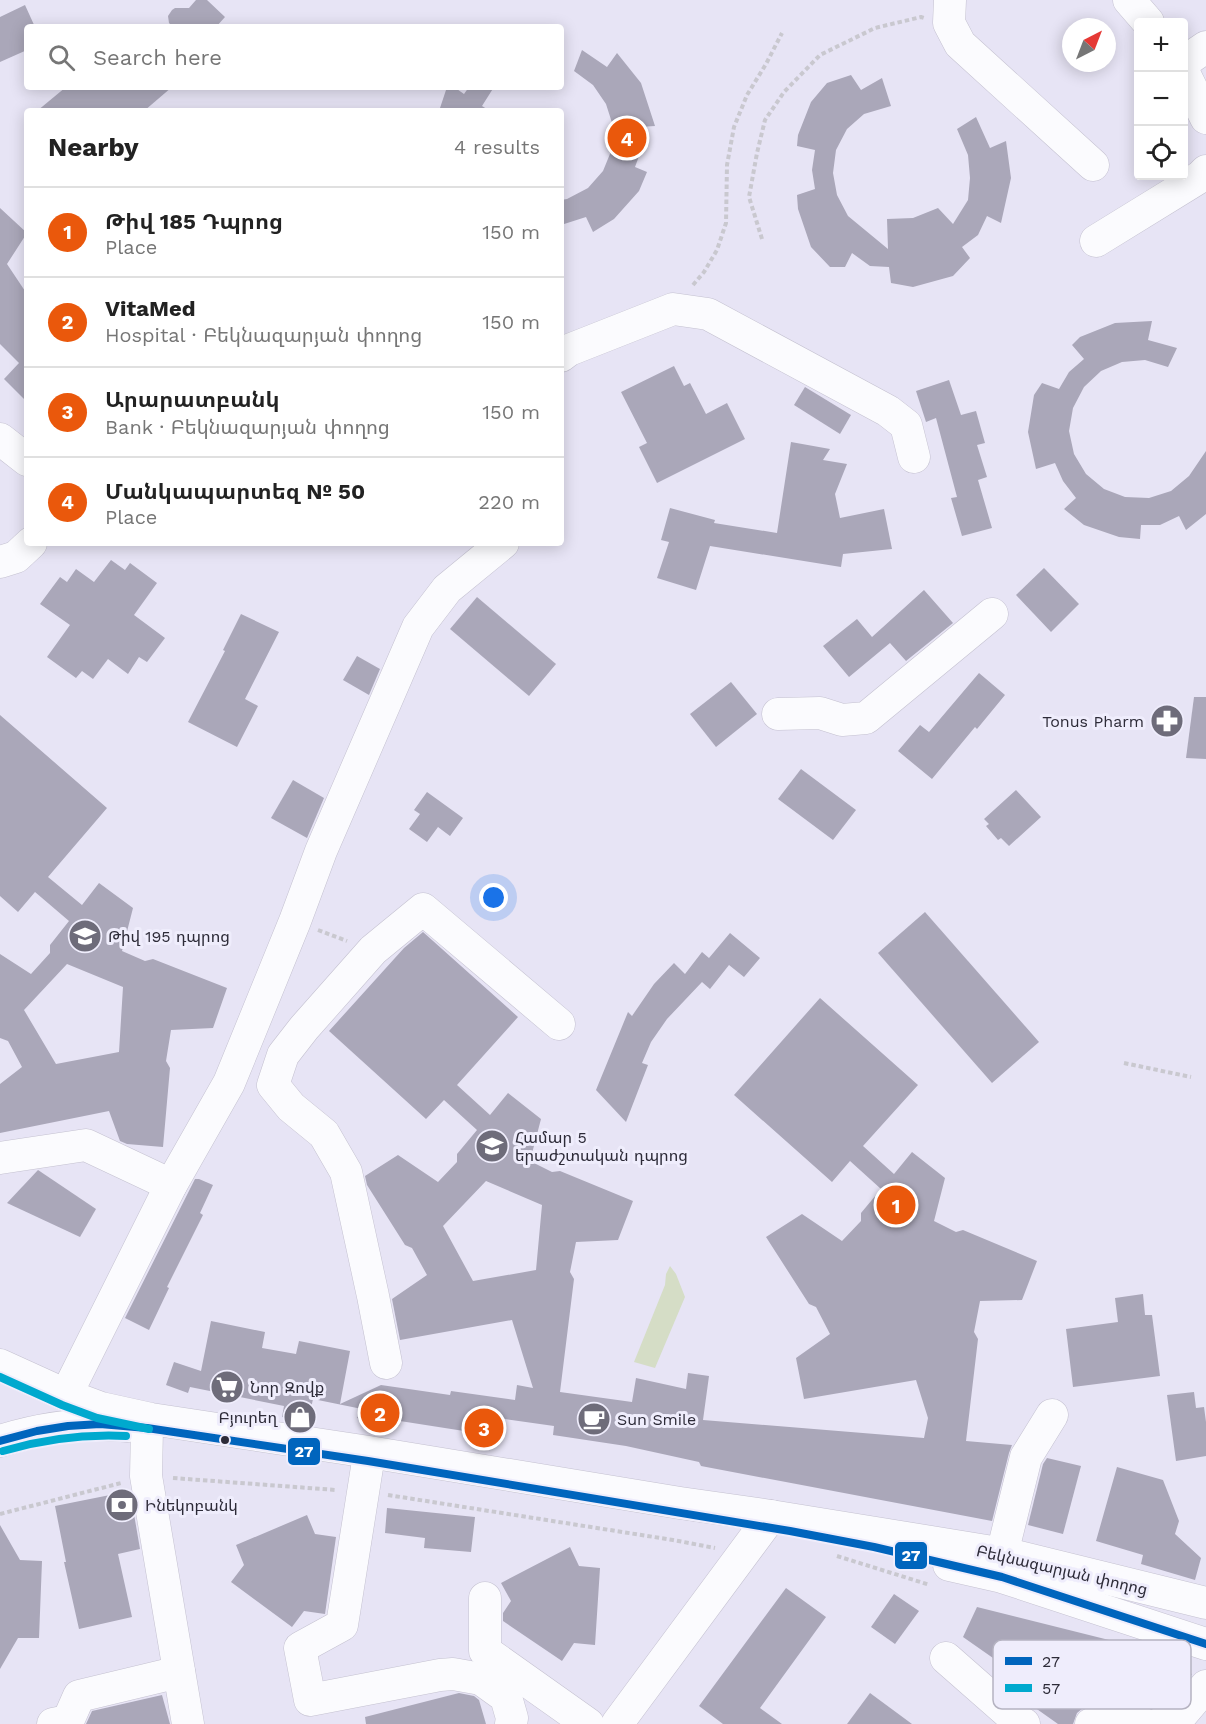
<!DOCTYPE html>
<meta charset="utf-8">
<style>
:root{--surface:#fff;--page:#f6f6f6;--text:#222;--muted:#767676;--line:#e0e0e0;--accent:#ea580c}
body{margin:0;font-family:"Work Sans","Noto Sans Armenian",sans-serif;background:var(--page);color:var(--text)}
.controls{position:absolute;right:18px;top:18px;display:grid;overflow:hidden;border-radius:6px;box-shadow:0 3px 15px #0003}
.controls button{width:54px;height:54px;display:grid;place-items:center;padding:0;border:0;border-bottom:2px solid var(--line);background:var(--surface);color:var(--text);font:30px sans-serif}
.compass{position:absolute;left:1062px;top:18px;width:54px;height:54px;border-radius:50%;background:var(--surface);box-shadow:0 3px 15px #0003;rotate:42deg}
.you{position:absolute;left:494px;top:898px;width:21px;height:21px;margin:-15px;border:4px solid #fff;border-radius:50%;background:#1a73e8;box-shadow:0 0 0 9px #1a73e833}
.badge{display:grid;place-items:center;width:39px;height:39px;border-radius:50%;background:var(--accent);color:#fff;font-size:20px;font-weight:700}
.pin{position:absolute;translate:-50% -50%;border:3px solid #fff;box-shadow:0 2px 6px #0006}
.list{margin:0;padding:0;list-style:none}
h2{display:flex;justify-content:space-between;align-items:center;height:78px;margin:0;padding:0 24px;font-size:26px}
h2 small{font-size:20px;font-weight:400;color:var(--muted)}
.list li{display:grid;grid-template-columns:39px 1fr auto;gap:18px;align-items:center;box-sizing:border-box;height:90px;padding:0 24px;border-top:2px solid var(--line)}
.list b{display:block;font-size:22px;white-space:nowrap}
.list p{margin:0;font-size:20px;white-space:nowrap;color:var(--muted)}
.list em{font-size:20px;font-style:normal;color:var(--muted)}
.icon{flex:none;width:33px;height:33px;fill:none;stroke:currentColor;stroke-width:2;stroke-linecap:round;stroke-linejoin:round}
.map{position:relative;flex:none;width:1206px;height:1724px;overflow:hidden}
.search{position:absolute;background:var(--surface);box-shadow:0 3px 15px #0003;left:24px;top:24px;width:540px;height:66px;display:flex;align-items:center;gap:15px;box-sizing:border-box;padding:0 21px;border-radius:6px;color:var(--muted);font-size:22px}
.panel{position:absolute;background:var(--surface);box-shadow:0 3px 15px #0003;left:24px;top:108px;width:540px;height:438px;border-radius:6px}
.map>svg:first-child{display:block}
</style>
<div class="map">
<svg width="1206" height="1724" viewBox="0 0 1206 1724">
<rect width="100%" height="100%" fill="#e7e4f5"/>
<!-- green -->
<polygon fill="#d5ddc6" points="670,1266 676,1274 685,1297 655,1368 634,1362 665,1285 666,1274"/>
<!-- building -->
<g fill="#aaa7b9" fill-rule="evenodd">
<polygon points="196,0 207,0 225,17 216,27 173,27 169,23 168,16 172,10 175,8 189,8"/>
<polygon points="25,5 35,27 27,27 27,50 0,62 0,17"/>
<polygon points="582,50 607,67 617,53 641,83 655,126 640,127 642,148 635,167 647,172 639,191 614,219 593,232 586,217 561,225 561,200 567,199 588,188 603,171 612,149 613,126 606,104 593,85 574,71"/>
<polygon points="851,75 861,90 882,78 891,106 864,114 847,129 836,150 833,173 837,195 848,216 888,249 887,219 913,218 938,208 953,224 968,200 970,178 968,155 957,129 976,117 990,148 1006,141 1011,178 1001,223 987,216 978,235 962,247 970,258 953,276 913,287 891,283 889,267 870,266 852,253 845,267 830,267 811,247 798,209 797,195 815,189 812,170 815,150 797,146 798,135 811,102 827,83"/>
<polygon points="66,87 172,87 144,111 37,111"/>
<polygon points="447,87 454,87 464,94 469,87 494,87 482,106 490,111 439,111"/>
<polygon points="0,208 27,233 7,264 27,294 27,402 4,379 19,363 0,344"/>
<polygon points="1152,321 1148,340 1177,348 1168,367 1145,360 1122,362 1101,371 1084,387 1073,408 1069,431 1074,454 1086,474 1104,489 1125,497 1149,498 1171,491 1189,476 1206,451 1206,514 1186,530 1179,516 1160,525 1141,525 1140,539 1119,537 1084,525 1064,509 1076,498 1063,481 1055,463 1036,469 1028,432 1034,395 1042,383 1059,389 1069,372 1084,359 1072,345 1080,337 1115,323"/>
<polygon points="674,366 684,386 690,383 706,414 727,403 745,439 657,483 639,447 647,443 621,392"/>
<polygon points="949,380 961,415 976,411 985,443 977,445 987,477 978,480 992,528 962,536 951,498 957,497 936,418 926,422 916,391"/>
<polygon points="805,387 851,415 840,434 794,405"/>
<polygon points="791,442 830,449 823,460 847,464 835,494 840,518 884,509 892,549 843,554 841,567 710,546 696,590 657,578 669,542 661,540 670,508 715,520 714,523 777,533"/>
<polygon points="111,560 125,570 130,563 157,583 134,615 165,638 147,662 139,657 128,674 108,659 93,679 82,671 76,678 47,657 70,625 40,604 60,577 67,582 76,569 94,582"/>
<polygon points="1044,568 1079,604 1051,632 1016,595"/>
<polygon points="924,590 953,623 906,661 890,643 849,677 823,646 857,619 872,637"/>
<polygon points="477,597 556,664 529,696 450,629"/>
<polygon points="241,614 279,632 245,699 258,706 237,747 188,722 225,651 223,650"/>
<polygon points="357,656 380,669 369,695 343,680"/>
<polygon points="979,673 1005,695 977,729 975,727 932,779 898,751 920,725 929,732"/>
<polygon points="731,682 757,714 716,747 690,714"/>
<polygon points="1194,697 1206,697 1206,759 1186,758"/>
<path d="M0,715l107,93 -59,69 34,28 17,-22 34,25 -11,43 23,10 8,-2 74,29 -14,40 -42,2 -5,31 4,7 -7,79 -36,-3 -7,-3 -11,-30 -109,22v-49l22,-17 -14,-26 -8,-3v-84l31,20 19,-21v-8l19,-24 -34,-29 -17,20 -18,-16zM67,964l56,23 -4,65 -63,12 -32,-54z"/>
<polygon points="801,769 856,810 833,840 778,799"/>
<polygon points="293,780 324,798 307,838 271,818"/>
<polygon points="1016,790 1041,817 1009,846 1001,838 998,840 986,826 989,824 984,819"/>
<polygon points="427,792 463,818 450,836 438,827 427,842 409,829 420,814 414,810"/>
<polygon points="925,912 1039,1042 992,1083 878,953"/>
<path d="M423,932l95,85 -61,68 33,30 18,-22 33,26 -11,42 22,11 8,-1 73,30 -15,39 -42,2 -6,30 4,7 -14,113 72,10 4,-24 50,11 2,-16 21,3 -6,44 221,18 4,-20 -12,-38 -112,19 -8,-41 34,-24 -14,-27 -7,-3 -43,-67 36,-23 40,27 19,-20v-8l20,-24 -31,-28 -18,21 -98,-87 86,-97 98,87 -55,61 31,28 18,-22 33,26 -11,43 22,11 7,-2 74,31 -15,39 -42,1 -6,31 4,7 -12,102 46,4 -3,8 -17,68 -291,-55 -2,-4 -73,-16 -73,-11 1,-9 -56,-8 -2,18 -96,-15 -1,5 -42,-8 5,-9 -49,-10 -5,23 -26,-5 2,-11 -94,-19 -2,6 -22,-8 8,-23 27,9 10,-50 54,11 -3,16 34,6 3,-13 51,10 -10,53 41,-19 69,10 1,-4 64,9 2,-15 16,3 -21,-68 -112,20 -8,-41 35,-24 -15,-27 -7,-3 -38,-60 -2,-9 33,-21 40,27 19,-20v-8l20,-24 -33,-30 -18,19 -97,-88 75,-83zM486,1181l56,24 -6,65 -63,11 -30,-55z"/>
<polygon points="730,933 760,958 744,977 729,965 710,989 702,982 667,1019 651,1042 642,1063 648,1065 626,1122 596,1090 628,1012 632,1016 654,984 674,963 685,974 702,952 709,958"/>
<polygon points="38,1170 96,1209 80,1237 7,1203"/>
<polygon points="195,1179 199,1179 213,1185 200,1213 203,1215 167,1287 169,1288 149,1330 125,1318"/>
<polygon points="1143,1294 1145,1315 1152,1315 1160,1376 1073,1387 1066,1329 1118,1322 1115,1298"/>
<polygon points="1194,1392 1196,1408 1204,1407 1206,1422 1206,1456 1176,1461 1167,1395"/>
<polygon points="1047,1458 1081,1466 1063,1534 1028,1525 1043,1464"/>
<polygon points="1117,1467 1163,1480 1179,1521 1175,1534 1201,1558 1195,1580 1141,1564 1143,1555 1096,1541"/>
<polygon points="130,1491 140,1549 118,1554 132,1617 79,1629 64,1562 66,1562 55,1506"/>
<polygon points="387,1508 475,1517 471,1552 424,1548 425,1538 385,1533"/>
<polygon points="307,1515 315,1534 336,1537 325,1614 304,1611 292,1627 231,1582 244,1565 236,1545"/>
<polygon points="0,1525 20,1560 42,1561 39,1638 18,1638 0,1669"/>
<polygon points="570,1547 579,1566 600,1568 595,1645 574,1643 562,1661 503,1621 503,1613 511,1601 501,1583"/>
<polygon points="786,1588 826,1617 760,1708 782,1724 723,1724 699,1706"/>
<polygon points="894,1594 919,1611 895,1644 871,1627"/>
<polygon points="977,1607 1121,1643 1083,1708 1077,1713 1073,1724 1058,1724 1017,1695 1026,1681 963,1637"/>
<polygon points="1151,1661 1192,1674 1171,1699 1167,1701 1164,1699 1161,1704 1151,1708 1135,1702 1123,1700"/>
<polygon points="459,1693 474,1696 479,1700 486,1724 366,1724 365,1717"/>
<polygon points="870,1693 912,1724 847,1724"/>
<polygon points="162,1695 170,1724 86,1724 92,1711"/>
</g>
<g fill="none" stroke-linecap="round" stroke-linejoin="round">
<!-- minor casing -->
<g stroke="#c4c1d0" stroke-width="33">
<g id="minor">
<polyline points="950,0 949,23 960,44 1093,165"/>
<polyline points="1129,0 1148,22"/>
<polyline points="1184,62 1206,47"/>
<polyline points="1184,73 1206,118"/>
<polyline points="1096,241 1200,177 1206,171"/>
<polyline points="561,356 569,350 673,309 708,314 888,411 906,425 914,457"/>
<polyline points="0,439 27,460"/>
<polyline points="0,562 16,557 31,543"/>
<polyline points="778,714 820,713 842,720 866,718 992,614"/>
<polyline points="0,1158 86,1145 171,1185"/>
<polyline points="386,1363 373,1296 346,1172 324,1134 291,1107 273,1085 283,1055 304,1028 373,950 423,909 559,1024"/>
<polyline points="0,1365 66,1395 101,1408 151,1419 369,1452 680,1503 771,1516 1011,1555 1206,1603"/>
<polyline points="66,1395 171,1185 229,1083 295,921 321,851 418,627 447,589 503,543"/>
<polyline points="147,1428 146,1476 188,1724"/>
<path d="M0,1441c41,-13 85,-19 128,-15"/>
<polyline points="368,1461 342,1625 300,1648 310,1700 440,1675 453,1674 481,1679 506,1697 512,1718 511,1724"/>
<polyline points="1002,1554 1026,1457 1052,1415"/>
<polyline points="949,1565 1002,1577 1206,1644"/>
<polyline points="485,1598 485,1651 588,1724"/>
<polyline points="946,1658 1020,1723 1024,1724"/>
<polyline points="53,1724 68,1721 79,1696 179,1672"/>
<polyline points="617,1724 771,1516"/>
<path d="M1091,1724c20,-8 33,-8 53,0"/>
<polyline points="1159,1724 1182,1714 1206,1686"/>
</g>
</g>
<!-- path -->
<g stroke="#c9c8cf" stroke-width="4" stroke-dasharray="4.5 3" stroke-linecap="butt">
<polyline points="762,239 749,197 757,153 765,120 784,92 820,55 875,28 921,17 924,18"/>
<polyline points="693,285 704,272 717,250 726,223 727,165 734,127 747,95 766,64 782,33"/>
<polyline points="318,930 347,941"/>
<polyline points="1124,1063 1191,1077"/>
<polyline points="173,1478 336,1490"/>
<polyline points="388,1495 673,1540 715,1548"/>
<polyline points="0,1514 121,1483"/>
<polyline points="837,1556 930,1585"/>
</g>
<!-- minor -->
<use href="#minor" stroke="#fbfbfe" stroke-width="32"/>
<!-- bus-1 casing -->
<g stroke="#efedfc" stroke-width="12">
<polyline id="bus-1" points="0,1441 37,1431 68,1426 100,1424 147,1428 368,1461 790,1531 874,1547 1002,1577 1206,1644"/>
</g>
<!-- bus-2 casing -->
<g stroke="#efedfc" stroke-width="12">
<g id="bus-2">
<polyline points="0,1377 62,1405 97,1418 149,1429"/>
<path d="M3,1451c41,-12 81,-17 123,-15"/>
</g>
</g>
<!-- bus-1 -->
<use href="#bus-1" stroke="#0065bd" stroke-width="8"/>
<!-- bus-2 -->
<use href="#bus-2" stroke="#00a9ce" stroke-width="8"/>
</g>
<!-- icons -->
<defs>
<g id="pharmacy-disc" transform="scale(1.725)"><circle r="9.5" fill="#6e6c7a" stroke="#efedfc"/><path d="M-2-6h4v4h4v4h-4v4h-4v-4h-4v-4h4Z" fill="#fff"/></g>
<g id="school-disc" transform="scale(1.725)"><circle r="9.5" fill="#6e6c7a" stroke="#efedfc"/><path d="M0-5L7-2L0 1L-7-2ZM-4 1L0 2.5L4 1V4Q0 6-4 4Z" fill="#fff"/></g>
<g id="supermarket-disc" transform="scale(1.725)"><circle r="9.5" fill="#6e6c7a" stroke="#efedfc"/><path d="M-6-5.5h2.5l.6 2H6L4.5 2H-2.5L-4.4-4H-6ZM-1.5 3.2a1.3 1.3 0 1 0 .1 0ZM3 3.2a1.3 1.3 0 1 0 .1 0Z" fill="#fff"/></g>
<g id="shop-disc" transform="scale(1.725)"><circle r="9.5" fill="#6e6c7a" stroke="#efedfc"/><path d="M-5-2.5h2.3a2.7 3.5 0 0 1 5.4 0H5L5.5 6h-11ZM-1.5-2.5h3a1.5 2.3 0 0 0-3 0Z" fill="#fff"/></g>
<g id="cafe-disc" transform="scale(1.725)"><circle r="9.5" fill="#6e6c7a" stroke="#efedfc"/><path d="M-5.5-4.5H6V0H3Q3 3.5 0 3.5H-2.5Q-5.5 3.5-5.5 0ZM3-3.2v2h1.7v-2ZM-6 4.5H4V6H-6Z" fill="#fff"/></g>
<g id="bank-disc" transform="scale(1.725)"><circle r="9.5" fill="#6e6c7a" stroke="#efedfc"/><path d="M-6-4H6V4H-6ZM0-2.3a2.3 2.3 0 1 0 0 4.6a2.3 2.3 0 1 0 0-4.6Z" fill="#fff"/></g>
</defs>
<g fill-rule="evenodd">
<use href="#pharmacy-disc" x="1167" y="721"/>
<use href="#school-disc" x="85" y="936"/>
<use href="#school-disc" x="492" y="1146"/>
<use href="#supermarket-disc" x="227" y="1387"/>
<use href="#shop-disc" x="300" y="1417"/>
<use href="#cafe-disc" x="594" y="1419"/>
<use href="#bank-disc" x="122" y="1505"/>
</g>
<!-- markers -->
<circle fill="#2d2b38" stroke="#efedfc" stroke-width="2" cx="225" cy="1440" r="5"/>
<g text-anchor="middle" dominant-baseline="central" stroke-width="6" stroke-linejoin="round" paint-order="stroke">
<!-- poi labels -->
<g font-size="16" fill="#2d2b38" stroke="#efedfc" text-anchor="start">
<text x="1144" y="721" text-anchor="end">Tonus Pharm</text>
<text x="108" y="936">Թիվ 195 դպրոց</text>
<text x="515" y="1137">Համար 5<tspan x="515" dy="18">երաժշտական դպրոց</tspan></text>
<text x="250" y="1387">Նոր Զովք</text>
<text x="277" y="1417" text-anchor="end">Բյուրեղ</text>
<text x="617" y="1419">Sun Smile</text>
<text x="145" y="1505">Ինեկոբանկ</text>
</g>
<!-- street labels -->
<g font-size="16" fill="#2d2b38" stroke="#efedfc">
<text transform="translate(1062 1570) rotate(13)">Բեկնազարյան փողոց</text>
</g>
</g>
<!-- legend -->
<rect x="993" y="1640" width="198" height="69" rx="9" fill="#efedfc" stroke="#b5b3c1" stroke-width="1.5"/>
<rect x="1005" y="1657" width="27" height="8" fill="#0065bd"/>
<rect x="1005" y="1684" width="27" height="8" fill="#00a9ce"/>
<g font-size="16" fill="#2d2b38">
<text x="1042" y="1667">27</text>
<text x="1042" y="1694">57</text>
</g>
<g stroke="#efedfc" stroke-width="2">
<rect x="287" y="1437" width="34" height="29" rx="6" fill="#0065bd"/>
<rect x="894" y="1541" width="34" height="29" rx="6" fill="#0065bd"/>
</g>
<g font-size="16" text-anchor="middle" font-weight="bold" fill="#fff">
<text x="304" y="1457">27</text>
<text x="911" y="1561">27</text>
</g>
</svg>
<div class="controls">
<button>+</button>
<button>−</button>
<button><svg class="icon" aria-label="locate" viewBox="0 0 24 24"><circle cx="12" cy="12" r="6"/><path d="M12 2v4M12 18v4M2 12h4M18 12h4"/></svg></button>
</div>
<svg class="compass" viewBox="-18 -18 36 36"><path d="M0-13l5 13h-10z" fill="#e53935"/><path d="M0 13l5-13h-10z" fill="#767676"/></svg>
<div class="you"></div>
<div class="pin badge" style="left:896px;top:1205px">1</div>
<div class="pin badge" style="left:380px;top:1413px">2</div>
<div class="pin badge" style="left:484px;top:1428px">3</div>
<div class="pin badge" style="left:627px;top:138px">4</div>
<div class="search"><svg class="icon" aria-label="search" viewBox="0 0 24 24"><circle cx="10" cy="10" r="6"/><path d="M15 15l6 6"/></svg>Search here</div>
<section class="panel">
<h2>Nearby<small>4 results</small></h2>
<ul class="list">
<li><span class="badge">1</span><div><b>Թիվ 185 Դպրոց</b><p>Place</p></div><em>150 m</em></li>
<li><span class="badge">2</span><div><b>VitaMed</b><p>Hospital · Բեկնազարյան փողոց</p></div><em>150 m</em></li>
<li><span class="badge">3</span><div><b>Արարատբանկ</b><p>Bank · Բեկնազարյան փողոց</p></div><em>150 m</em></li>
<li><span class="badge">4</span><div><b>Մանկապարտեզ № 50</b><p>Place</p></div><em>220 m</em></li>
</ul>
</section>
</div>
